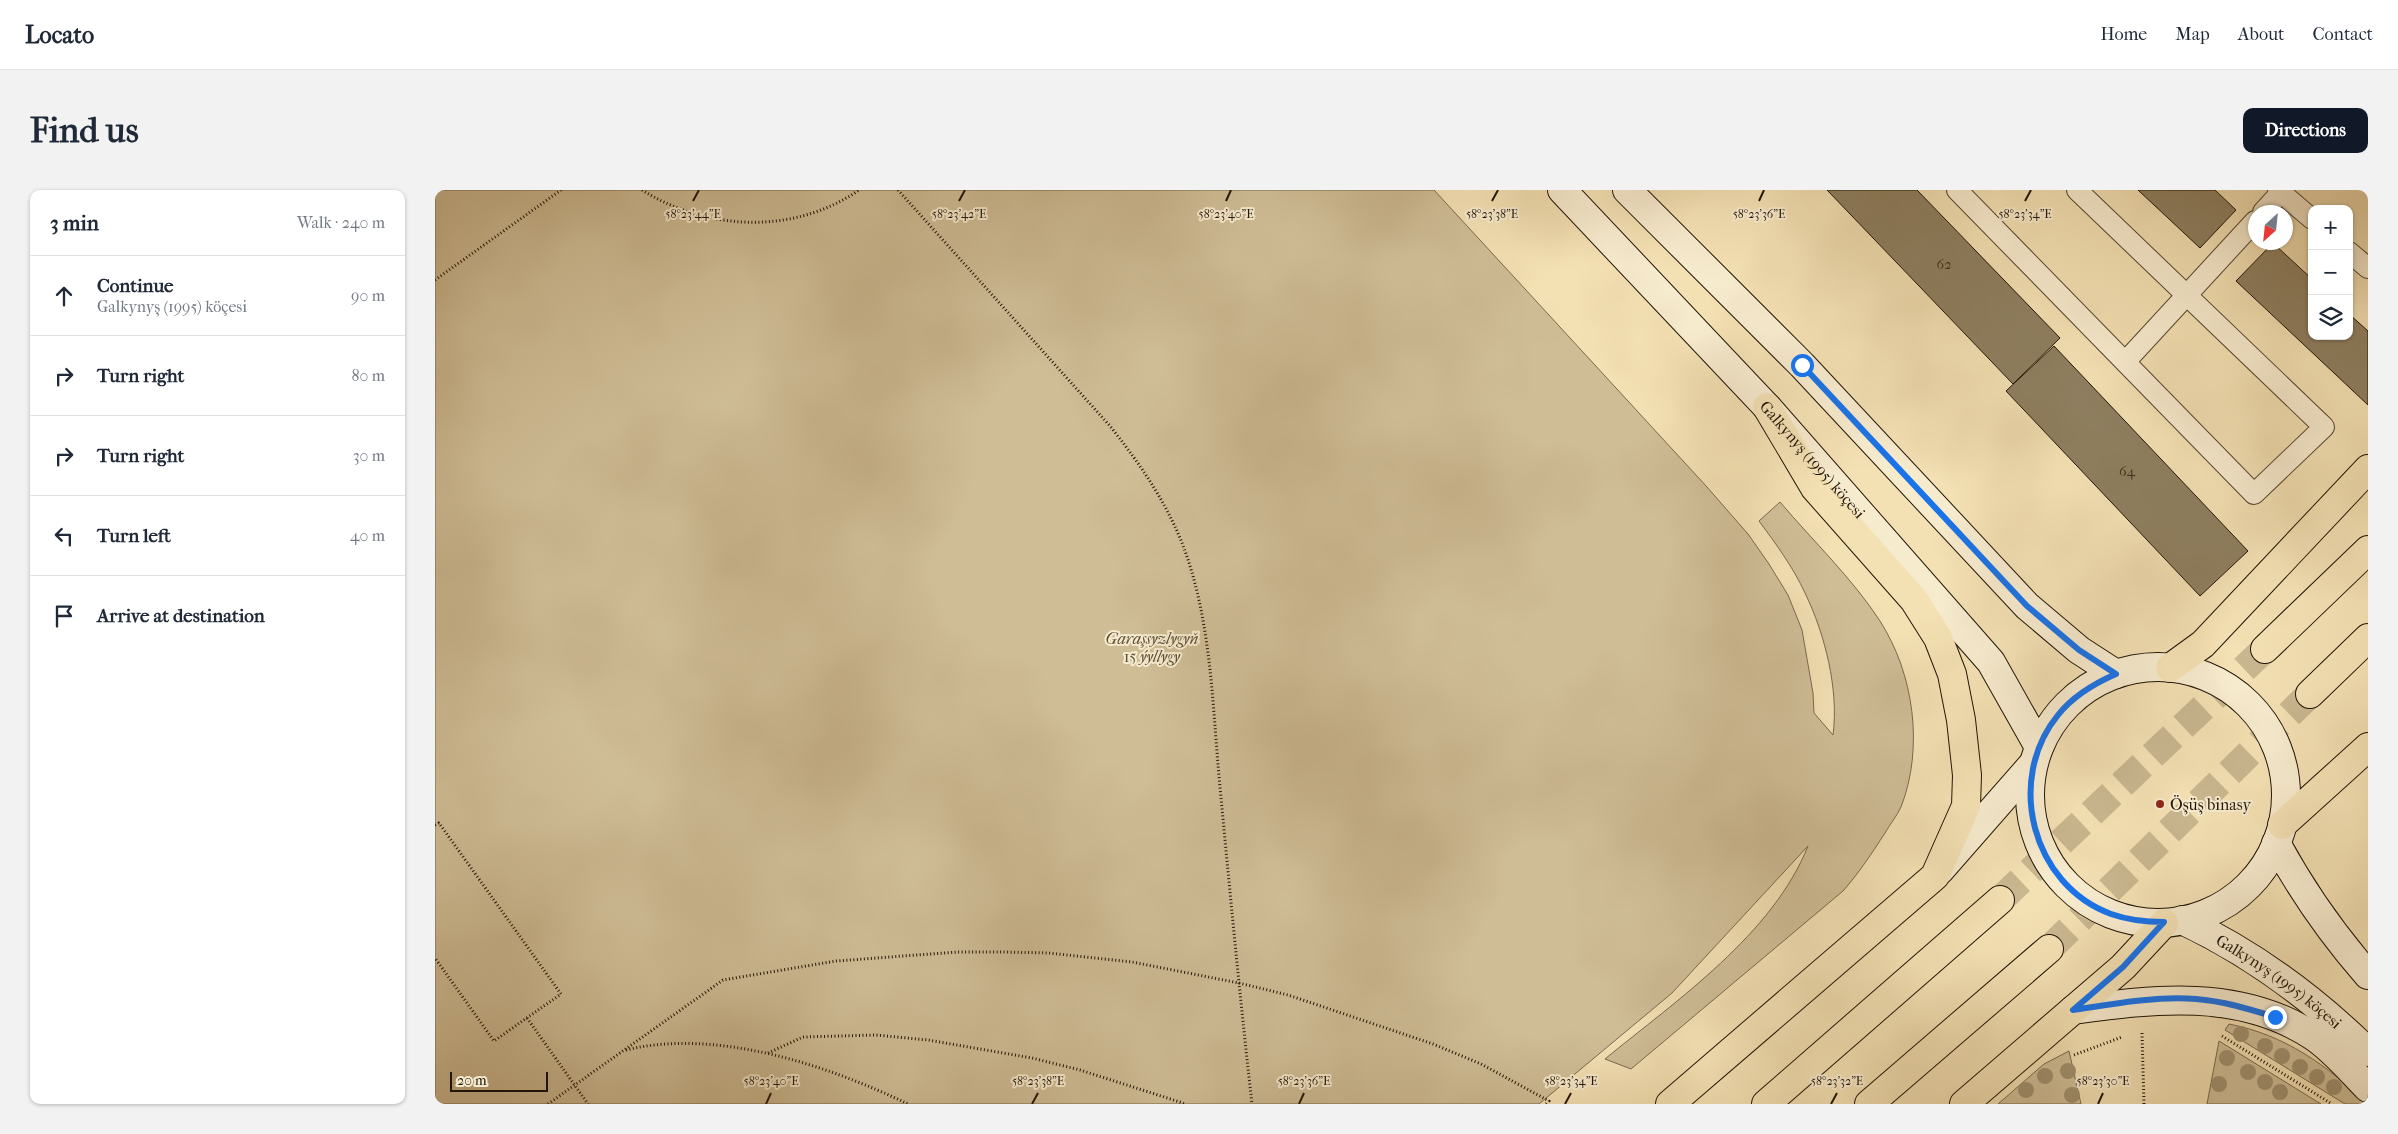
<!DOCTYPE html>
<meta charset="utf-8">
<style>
:root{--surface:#fff;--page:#f2f2f3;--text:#1f2937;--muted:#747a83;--line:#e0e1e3;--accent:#111827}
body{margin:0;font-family:"IM FELL French Canon",serif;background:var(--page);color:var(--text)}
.controls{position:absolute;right:15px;top:15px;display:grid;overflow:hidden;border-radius:10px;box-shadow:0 1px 4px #0004}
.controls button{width:45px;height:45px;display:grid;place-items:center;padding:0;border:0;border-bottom:1px solid var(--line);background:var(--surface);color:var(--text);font:25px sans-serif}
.compass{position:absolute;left:1813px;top:15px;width:45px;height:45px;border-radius:50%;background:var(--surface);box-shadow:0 1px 4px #0004;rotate:207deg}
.scale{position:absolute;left:15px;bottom:12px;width:98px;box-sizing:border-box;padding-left:5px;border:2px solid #201506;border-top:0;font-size:14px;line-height:18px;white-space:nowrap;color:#201506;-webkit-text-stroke:4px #f7ebce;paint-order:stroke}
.stop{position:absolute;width:15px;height:15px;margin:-11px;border:4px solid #1a73e8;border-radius:50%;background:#fff}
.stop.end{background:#1a73e8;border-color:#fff;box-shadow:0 1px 5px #0008}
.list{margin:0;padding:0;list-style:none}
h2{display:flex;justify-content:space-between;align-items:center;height:65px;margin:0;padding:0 20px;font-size:21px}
h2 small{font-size:16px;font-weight:400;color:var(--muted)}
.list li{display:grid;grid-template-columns:32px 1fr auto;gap:15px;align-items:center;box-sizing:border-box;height:80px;padding:0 20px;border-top:1px solid var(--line)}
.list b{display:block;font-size:19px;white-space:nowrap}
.list p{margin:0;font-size:16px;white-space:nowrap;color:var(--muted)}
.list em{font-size:16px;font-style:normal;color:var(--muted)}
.icon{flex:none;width:28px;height:28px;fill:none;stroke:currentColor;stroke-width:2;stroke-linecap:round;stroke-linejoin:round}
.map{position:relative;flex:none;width:1933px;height:914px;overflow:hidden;border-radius:10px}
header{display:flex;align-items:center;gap:30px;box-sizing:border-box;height:70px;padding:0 25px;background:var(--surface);border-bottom:1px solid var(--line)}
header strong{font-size:24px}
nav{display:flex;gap:28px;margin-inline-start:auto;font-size:18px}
.intro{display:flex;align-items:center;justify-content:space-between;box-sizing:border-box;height:120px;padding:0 30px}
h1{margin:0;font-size:35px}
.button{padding:12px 22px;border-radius:10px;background:var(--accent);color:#fff;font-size:18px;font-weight:700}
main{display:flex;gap:30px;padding:0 30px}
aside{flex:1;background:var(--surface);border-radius:10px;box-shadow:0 1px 4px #0004}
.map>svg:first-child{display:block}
</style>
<header>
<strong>Locato</strong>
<nav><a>Home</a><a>Map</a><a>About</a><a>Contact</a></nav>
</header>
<div class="intro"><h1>Find us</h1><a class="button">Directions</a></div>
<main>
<aside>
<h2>3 min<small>Walk · 240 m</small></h2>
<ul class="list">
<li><svg class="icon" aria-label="ahead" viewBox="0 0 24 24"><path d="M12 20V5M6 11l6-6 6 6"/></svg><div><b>Continue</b><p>Galkynyş (1995) köçesi</p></div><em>90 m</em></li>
<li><svg class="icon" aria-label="right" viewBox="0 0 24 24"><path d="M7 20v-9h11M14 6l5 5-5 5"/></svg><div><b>Turn right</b></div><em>80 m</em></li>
<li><svg class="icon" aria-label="right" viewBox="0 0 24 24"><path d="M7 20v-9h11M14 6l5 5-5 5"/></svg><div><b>Turn right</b></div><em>30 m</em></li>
<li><svg class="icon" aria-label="left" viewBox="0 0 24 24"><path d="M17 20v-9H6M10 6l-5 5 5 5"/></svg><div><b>Turn left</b></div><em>40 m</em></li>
<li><svg class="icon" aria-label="arrive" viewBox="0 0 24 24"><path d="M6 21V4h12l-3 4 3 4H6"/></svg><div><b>Arrive at destination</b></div></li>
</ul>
</aside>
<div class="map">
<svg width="1933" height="914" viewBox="0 0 1933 914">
<rect width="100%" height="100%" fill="#f3e0b3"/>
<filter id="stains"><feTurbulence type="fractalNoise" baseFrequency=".004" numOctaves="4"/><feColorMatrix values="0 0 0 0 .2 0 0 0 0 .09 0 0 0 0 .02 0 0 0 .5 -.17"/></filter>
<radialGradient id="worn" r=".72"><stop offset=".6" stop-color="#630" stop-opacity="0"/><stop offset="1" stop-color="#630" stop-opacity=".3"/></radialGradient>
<!-- green -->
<g fill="#cfbd96" stroke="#78694e">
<path d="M0,0h999l273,297 41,47 21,30 19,31 14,35 11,63 1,20 19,22c6,-45 -8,-101 -28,-142 -12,-26 -29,-49 -46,-72l21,-19c33,39 72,76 100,119 34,53 44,127 21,186 -4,9 -11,17 -16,26 -13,20 -26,40 -42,58l-212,178 -26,-10c72,-59 168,-125 203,-213l-136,147 -133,111h-1104z"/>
<path d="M1794,834c56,11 98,41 138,80h-22l-120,-74z"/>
<polygon points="1784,851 1886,914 1772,914"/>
<polygon points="1634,861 1646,914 1563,914 1609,874"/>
</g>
<!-- building -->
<g fill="#8e7f60" stroke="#201506">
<polygon points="1392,0 1482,0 1625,148 1578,194"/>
<polygon points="1703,0 1780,0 1801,20 1765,58"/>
<polygon points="1838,53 1877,89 1877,146 1914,146 1914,124 1933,141 1933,215 1801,91"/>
<polygon points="1619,156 1813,361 1765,406 1571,201"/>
</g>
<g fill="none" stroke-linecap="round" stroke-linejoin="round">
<!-- primary-tunnel -->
<g stroke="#c9b790" stroke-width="28" stroke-dasharray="28 14" stroke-linecap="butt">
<polyline points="1565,710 1830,459"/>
<polyline points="1614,759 1875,504"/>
</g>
<!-- lane casing -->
<g stroke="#554831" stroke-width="22">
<g id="lane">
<polyline points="1522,0 1819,304 1889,237 1642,0"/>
<polyline points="1843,0 1877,29"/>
<polyline points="1828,22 1848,0"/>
<polyline points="1914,62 1933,78"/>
<polyline points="1691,171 1820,31"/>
</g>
</g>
<!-- secondary casing -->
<g stroke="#201506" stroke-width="30">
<g id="secondary">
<path id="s1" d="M1127,0l205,217 224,255 48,85"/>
<polyline points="1192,0 1367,175 1592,416 1644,460 1681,484"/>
<circle cx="1723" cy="605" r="128"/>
<path d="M1841,653c26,48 56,91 92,132"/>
<polyline points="1505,680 1598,574"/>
<path id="s2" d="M1747,730c70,33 131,78 186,132"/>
<path d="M1638,820c81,-11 167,-22 240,26 20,13 38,35 55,52"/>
</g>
</g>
<!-- primary casing -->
<g stroke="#201506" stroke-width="30">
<g id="primary">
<polyline points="1830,459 1933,360"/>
<polyline points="1735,478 1768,454 1933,279"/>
<polyline points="1875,504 1933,448"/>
<polyline points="1847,635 1933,557"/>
<polyline points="1235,914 1500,686 1531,616 1532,585 1526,530 1517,484 1503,448 1479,410 1380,298 1332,217"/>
<polyline points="1331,914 1565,710"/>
<polyline points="1434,914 1614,759"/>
<polyline points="1529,914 1688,777 1729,733"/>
</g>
</g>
<!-- path -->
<g stroke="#201506" stroke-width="3" stroke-dasharray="1 2.5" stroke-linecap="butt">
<path d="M207,0c65,41 152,45 217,0"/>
<path d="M463,0l212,236c34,43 64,87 80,140 22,71 23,148 30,221 10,106 20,211 32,317"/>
<polyline points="0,90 126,0"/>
<polyline points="0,635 4,633 126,804 59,851 0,768"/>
<polyline points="92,828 153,914"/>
<polyline points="1707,843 1709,914"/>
<polyline points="1787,846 1897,914"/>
<path d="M191,860c90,-22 201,15 282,54"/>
<polyline points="333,863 368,847 441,845 493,850 597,868 645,880 751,914"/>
<polyline points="1639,865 1687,847"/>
<polyline points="113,914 288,790 401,771 523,762 568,762 614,763 697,772 804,793 853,805 998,854 1046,874 1114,911 1111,914"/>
</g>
<!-- lane -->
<use href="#lane" stroke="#f7ebce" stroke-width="20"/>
<!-- secondary -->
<use href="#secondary" stroke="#f7ebce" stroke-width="28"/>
<!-- primary -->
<use href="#primary" stroke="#f3e0b3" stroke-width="28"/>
</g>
<!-- trees -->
<g fill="#a0916f">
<circle cx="1806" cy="844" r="8"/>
<circle cx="1830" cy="856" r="8"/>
<circle cx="1847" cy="866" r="8"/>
<circle cx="1792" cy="868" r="8"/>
<circle cx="1865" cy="877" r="8"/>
<circle cx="1633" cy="881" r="8"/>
<circle cx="1813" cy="882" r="8"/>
<circle cx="1610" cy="886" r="8"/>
<circle cx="1882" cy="887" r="8"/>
<circle cx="1830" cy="892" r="8"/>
<circle cx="1784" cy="894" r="8"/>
<circle cx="1899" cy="897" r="8"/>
<circle cx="1591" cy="900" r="8"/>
<circle cx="1845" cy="902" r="8"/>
<circle cx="1637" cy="905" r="8"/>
</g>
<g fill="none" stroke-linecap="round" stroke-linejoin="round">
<!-- route -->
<path stroke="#1a73e8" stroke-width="6" d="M1367,175l225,241 52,44 37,24c-23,10 -43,22 -58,41 -53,65 -26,170 53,199 17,6 35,8 53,8l-41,45 -50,43c40,-6 82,-14 123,-11 27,2 53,10 79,18"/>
</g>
<!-- ticks -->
<path fill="none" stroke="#201506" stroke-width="2" d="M258,11l6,-11M524,11l6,-11M791,11l5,-11M1057,11l6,-11M1324,11l5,-11M1590,11l6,-11M331,914l5,-11M597,914l6,-11M864,914l5,-11M1130,914l6,-11M1396,914l6,-11M1663,914l5,-11"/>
<!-- markers -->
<circle fill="#8f2418" stroke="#f7ebce" stroke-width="2" cx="1725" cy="614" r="5"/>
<g text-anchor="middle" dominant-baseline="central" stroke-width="4" stroke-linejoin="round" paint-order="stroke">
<!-- number labels -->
<g font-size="14" fill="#3c301c">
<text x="1509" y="74">62</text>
<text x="1692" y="281">64</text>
</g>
<!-- street labels -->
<g font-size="16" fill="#201506" stroke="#f7ebce">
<text stroke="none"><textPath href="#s1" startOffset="368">Galkynyş (1995) köçesi</textPath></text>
<text stroke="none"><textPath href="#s2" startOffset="115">Galkynyş (1995) köçesi</textPath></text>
</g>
<!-- park labels -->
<g font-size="16" font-style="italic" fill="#5d5038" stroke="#f7ebce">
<text x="717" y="448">Garaşsyzlygyň<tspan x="717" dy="18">15 ýyllygy</tspan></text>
</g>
<!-- poi labels -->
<g font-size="16" fill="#201506" stroke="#f7ebce" text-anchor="start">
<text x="1735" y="614">Öşüş binasy</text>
</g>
</g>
<g font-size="12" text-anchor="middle" fill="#201506" stroke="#f7ebce" stroke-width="4" stroke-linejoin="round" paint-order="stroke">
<text x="258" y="28">58°23'44"E</text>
<text x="524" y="28">58°23'42"E</text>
<text x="791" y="28">58°23'40"E</text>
<text x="1057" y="28">58°23'38"E</text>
<text x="1324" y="28">58°23'36"E</text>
<text x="1590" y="28">58°23'34"E</text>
<text x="336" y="895">58°23'40"E</text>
<text x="603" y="895">58°23'38"E</text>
<text x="869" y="895">58°23'36"E</text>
<text x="1136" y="895">58°23'34"E</text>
<text x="1402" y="895">58°23'32"E</text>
<text x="1668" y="895">58°23'30"E</text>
</g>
<rect width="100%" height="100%" filter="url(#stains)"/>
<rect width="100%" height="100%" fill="url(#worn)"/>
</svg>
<div class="controls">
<button>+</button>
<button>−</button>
<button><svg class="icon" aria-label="layers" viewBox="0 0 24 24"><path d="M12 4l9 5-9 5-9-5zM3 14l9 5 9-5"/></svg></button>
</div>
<svg class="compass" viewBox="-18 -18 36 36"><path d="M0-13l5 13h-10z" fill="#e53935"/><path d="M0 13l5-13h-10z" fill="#747a83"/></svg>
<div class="scale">20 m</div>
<div class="stop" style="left:1367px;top:175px"></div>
<div class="stop end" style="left:1840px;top:827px"></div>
</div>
</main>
